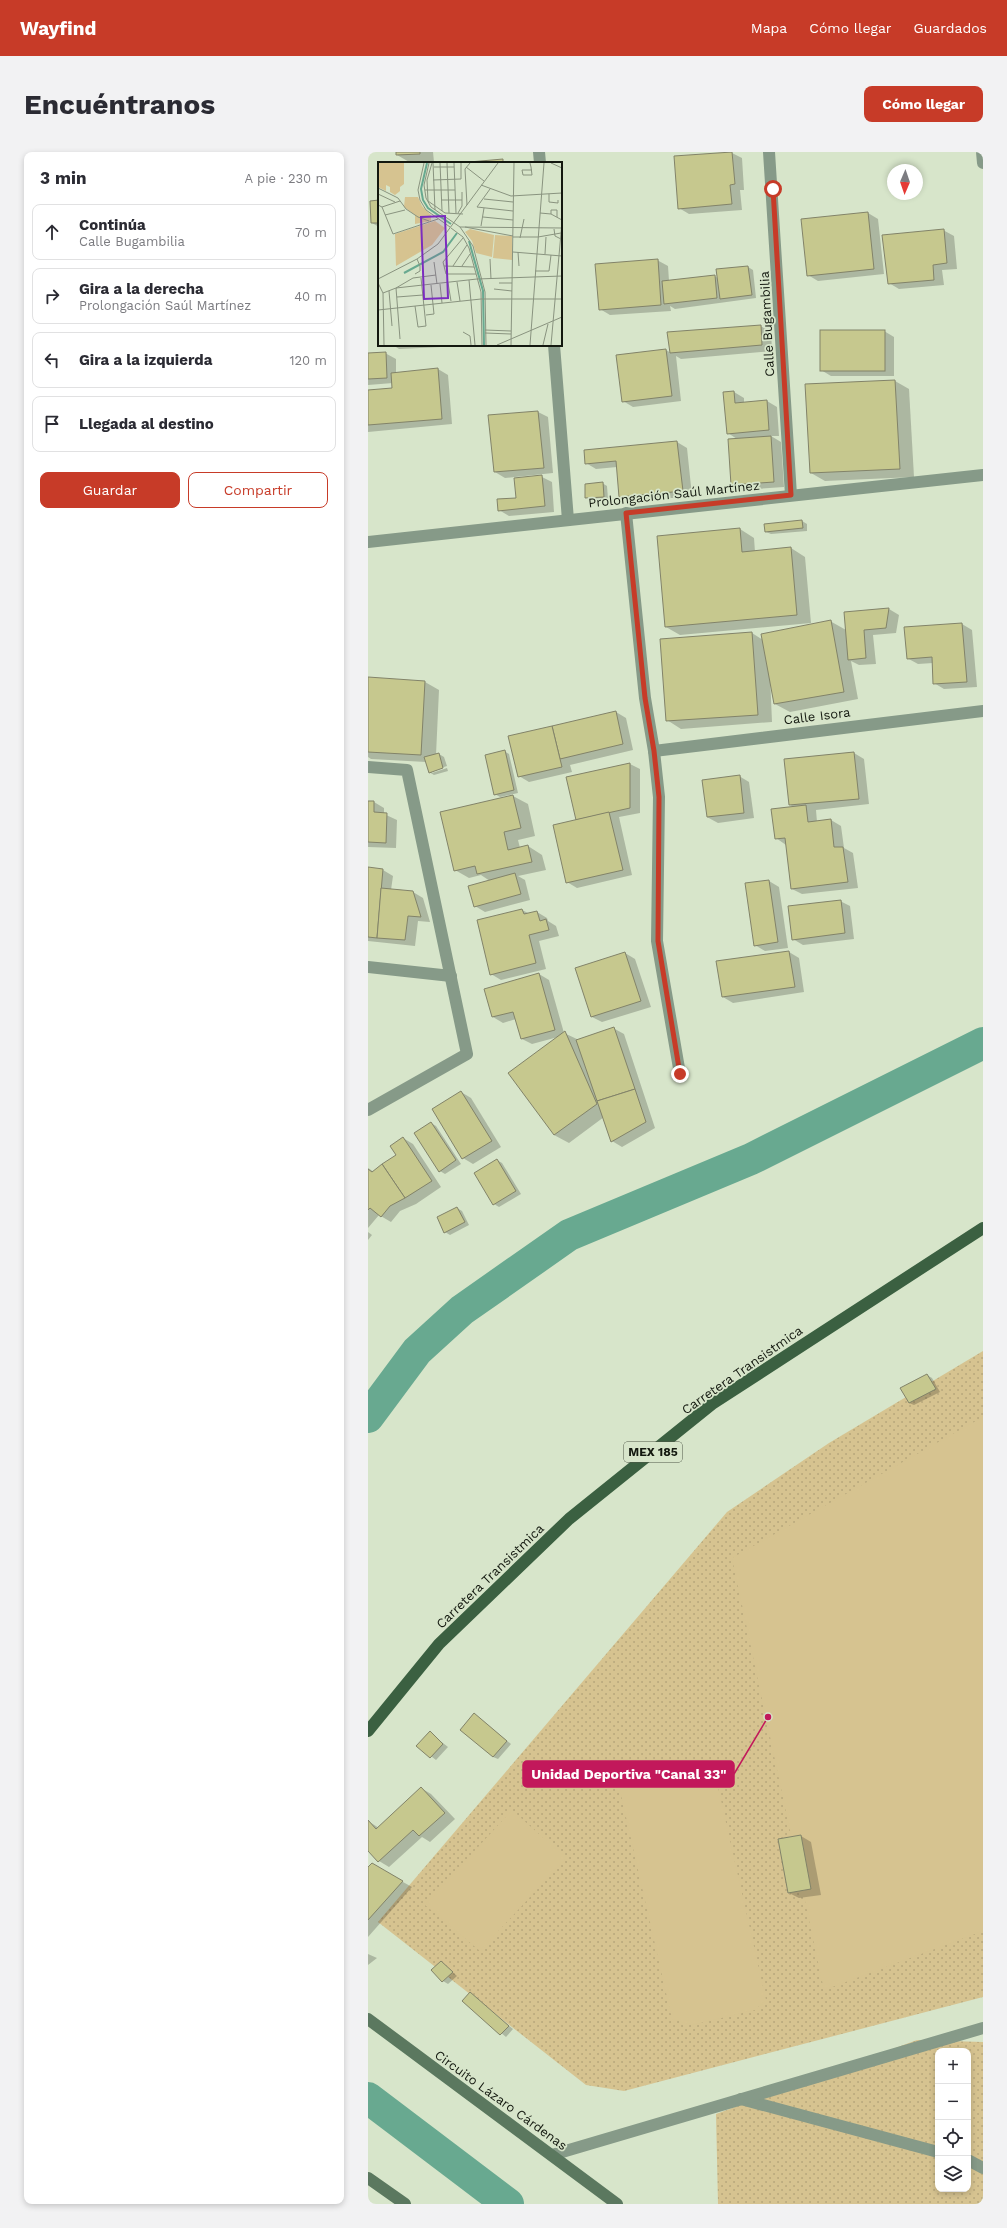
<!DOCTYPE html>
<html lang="es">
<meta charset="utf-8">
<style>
:root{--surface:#fff;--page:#f2f2f3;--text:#2b2b33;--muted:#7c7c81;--line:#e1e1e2;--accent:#c73b28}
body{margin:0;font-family:"Work Sans",sans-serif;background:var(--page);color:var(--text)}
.controls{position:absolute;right:12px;bottom:12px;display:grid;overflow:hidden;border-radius:8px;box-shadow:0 2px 6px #0003}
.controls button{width:36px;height:36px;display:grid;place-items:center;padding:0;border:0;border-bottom:1px solid var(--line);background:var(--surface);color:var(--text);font:20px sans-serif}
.compass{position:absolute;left:519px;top:12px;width:36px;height:36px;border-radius:50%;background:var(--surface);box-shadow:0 2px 6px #0003;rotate:182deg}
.stop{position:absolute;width:12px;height:12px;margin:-9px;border:3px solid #c73b28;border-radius:50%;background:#fff}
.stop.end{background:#c73b28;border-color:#fff;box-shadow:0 1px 4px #0008}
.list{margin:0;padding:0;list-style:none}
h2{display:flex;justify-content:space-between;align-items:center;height:52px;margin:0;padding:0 16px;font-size:17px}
h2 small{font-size:13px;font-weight:400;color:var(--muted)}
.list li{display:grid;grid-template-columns:26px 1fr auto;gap:12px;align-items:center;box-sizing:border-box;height:56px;margin:0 8px 8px;padding:0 8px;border:1px solid var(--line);border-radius:8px}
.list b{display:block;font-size:15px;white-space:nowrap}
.list p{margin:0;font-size:13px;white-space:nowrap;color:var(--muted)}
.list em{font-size:13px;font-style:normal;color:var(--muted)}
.actions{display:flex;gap:8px;padding:12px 16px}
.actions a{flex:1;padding:9px 0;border:1px solid var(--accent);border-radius:8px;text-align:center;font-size:14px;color:var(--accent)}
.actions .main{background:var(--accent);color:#fff}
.icon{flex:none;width:22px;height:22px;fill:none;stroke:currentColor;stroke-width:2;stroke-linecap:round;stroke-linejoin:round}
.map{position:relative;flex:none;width:615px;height:2052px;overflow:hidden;border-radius:8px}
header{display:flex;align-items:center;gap:24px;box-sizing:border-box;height:56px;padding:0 20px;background:var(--accent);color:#fff}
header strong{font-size:19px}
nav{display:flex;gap:22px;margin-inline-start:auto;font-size:14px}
.intro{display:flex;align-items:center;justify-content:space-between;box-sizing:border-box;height:96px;padding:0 24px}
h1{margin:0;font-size:28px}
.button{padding:10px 18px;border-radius:8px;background:var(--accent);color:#fff;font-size:14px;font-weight:700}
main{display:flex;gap:24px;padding:0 24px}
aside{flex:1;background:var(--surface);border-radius:8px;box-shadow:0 2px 6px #0003}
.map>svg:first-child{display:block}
</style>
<header>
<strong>Wayfind</strong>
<nav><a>Mapa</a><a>Cómo llegar</a><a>Guardados</a></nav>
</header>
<div class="intro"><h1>Encuéntranos</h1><a class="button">Cómo llegar</a></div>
<main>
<aside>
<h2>3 min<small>A pie · 230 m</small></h2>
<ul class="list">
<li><svg class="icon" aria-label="ahead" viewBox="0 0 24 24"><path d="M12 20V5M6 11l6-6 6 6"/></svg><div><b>Continúa</b><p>Calle Bugambilia</p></div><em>70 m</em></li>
<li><svg class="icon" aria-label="right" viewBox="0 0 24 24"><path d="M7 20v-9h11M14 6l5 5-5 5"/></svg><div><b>Gira a la derecha</b><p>Prolongación Saúl Martínez</p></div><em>40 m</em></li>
<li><svg class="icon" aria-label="left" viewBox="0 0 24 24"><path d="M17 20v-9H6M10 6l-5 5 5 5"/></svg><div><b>Gira a la izquierda</b></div><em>120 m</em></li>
<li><svg class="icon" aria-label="arrive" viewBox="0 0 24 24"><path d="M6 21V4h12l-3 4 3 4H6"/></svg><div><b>Llegada al destino</b></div></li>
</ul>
<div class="actions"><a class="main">Guardar</a><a>Compartir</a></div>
</aside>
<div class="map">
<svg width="615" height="2052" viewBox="0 0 615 2052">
<defs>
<pattern id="green-dots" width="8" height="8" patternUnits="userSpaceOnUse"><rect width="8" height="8" fill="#d6c390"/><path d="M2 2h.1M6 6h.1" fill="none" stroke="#b7a77b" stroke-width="1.8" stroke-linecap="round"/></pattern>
</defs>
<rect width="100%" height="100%" fill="#d7e5ca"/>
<!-- green -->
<g fill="url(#green-dots)" fill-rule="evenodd">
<polygon points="615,1199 615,1845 256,1939 218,1933 10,1770 359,1360 461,1291"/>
<path d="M549,1888l66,2v162h-265l-2,-90zM570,1899h30v138h-30z"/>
</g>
<!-- pitch -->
<g fill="#d6c390">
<polygon points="615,1265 615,1779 456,1838 364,1406"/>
<polygon points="345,1613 398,1848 387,1858 324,1873 304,1867 251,1634"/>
<polygon points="144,1658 198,1706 112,1799 57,1753"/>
</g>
<!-- shadow -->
<g fill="#0003">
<polygon points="29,0 65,0 66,10 43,11 29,3"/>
<polygon points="364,1 374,6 376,38 372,38 374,58 321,62 311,56"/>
<polygon points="11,49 11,75 4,71"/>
<polygon points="500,61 510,67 516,122 450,129 440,123"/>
<polygon points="575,78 586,84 589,117 574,118 576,133 531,137 521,131"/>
<polygon points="289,108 300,114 301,129 346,124 350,126 349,118 380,115 385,118 388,146 307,157 302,154 303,159 242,163 232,157"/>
<polygon points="392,174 403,179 404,199 313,207 308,204 313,249 265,255 255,249 298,198 303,201"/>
<polygon points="516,179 526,185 526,224 463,224 453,218"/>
<polygon points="25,193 94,193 94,194 31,197"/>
<polygon points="17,201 28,207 28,221 70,217 80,223 84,272 0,280 0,239 25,237 25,231 0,233 0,202"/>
<polygon points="527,229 541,237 546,325 457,329 443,321"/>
<polygon points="366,240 376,246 376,251 399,249 409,255 411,284 403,284 413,290 416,335 375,338 364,332 369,287 360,281"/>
<polygon points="170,260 180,265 185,321 137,326 127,320"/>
<polygon points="309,290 319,296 324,344 262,350 252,344 249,315 228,317 218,311 217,299"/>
<polygon points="174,325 184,330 186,360 141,364 131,358 150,346"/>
<polygon points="234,331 239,334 240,347 223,348 218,345"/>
<polygon points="434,369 439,372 439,379 403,382 398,380"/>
<polygon points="372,377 386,386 387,400 423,396 437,405 443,471 312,483 298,475"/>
<polygon points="521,457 531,463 528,481 505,483 508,512 491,513 483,509 490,547 422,560 407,552 402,523 404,570 313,577 299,568 384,481 395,488 462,469 478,478 477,461"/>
<polygon points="594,472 604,478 609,535 576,537 566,531 565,511 550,512 539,506 537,476"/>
<polygon points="0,526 57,530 71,538 68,603 71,602 76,605 79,614 64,619 64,621 79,616 80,619 66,623 61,620 58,610 3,607 0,605"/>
<polygon points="248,560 258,566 265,598 202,613 204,620 161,630 151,624"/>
<polygon points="136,599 141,602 150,641 132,645 127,642"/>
<polygon points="486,601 496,607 501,652 448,658 449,670 463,668 473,674 476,696 485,701 490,736 434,742 424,737 418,693 408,686 426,655 422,653"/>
<polygon points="262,612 272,617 272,661 251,665 264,723 209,736 199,730 209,669 199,625"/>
<polygon points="371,624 381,630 386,666 350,671 339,665"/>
<polygon points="145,644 160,652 167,684 150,688 152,696 160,694 174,703 178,718 150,724 157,728 162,748 117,760 107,754 122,729 113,723 101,726 87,718 73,660"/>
<polygon points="0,650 6,650 16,656 16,662 29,668 28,696 0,695"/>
<polygon points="0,716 15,718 25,724 23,738 45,740 55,746 62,770 50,769 47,794 0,789"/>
<polygon points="401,729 411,735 420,796 397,799 387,793"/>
<polygon points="472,749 482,754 486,787 435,793 425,787"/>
<polygon points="154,758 162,762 169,760 179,766 180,769 188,774 191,784 171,789 178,817 133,828 123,822"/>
<polygon points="421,800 431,806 436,840 365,851 355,845"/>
<polygon points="257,801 267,807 283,855 234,870 224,865"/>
<polygon points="171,822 181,828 196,881 211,888 245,876 256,882 287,976 254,995 244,989 236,965 201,991 186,983 190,885 164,892 154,887 148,867 135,871 125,865"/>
<polygon points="93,940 103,946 133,995 105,1012 95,1006"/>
<polygon points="63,971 68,974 93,1012 77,1022 72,1019"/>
<polygon points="35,986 45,992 73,1035 48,1052 32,1059 23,1070 11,1063 0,1076 0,1016 6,1020 29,1003"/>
<polygon points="129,1008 134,1011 153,1042 131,1055 126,1052"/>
<polygon points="89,1056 94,1059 101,1073 82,1083 77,1080"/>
<polygon points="0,1080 4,1083 0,1088"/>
<polygon points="559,1223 564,1226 572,1240 546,1253 541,1251"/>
<polygon points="111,1566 143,1592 130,1607 125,1605"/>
<polygon points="62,1581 80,1595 68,1608 50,1594"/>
<polygon points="53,1636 63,1642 87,1667 62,1690 54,1685 21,1715 11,1709 0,1698 0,1669 11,1676"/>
<polygon points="433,1684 443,1690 453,1743 431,1746 421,1741"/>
<polygon points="4,1713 44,1735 0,1785 0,1717"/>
<polygon points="0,1802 9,1806 0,1813"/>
<polygon points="73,1810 89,1824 80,1832 75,1829"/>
<polygon points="102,1842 145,1877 138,1885 95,1849"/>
</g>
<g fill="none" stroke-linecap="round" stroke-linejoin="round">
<!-- canal -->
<g stroke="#68a990" stroke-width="32">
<polyline points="0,1265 49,1199 94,1158 201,1083 383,1007 615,891"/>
<polyline points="0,1946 140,2052"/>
</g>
</g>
<!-- building -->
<g fill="#c6c88e" stroke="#828369">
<polygon points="28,0 52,0 52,2 28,3"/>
<polygon points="364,0 367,32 362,33 364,52 310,57 306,4"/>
<polygon points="135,7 135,11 90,11"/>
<polygon points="11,48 11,71 3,71 2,49"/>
<polygon points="500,60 506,117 439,124 433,67"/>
<polygon points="576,77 579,111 565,113 566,128 520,132 514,83"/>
<polygon points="290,107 293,153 231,158 227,112"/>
<polygon points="380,114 384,143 352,147 348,117"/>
<polygon points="347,123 349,146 296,152 294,129"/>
<polygon points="393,173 394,193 302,201 299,180"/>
<rect x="452" y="178" width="65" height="41"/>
<polygon points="298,197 304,244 254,250 248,203"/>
<polygon points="18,200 19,226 0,227 0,201"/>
<polygon points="70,216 74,267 0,273 0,238 24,236 23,221"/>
<polygon points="527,228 532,317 442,321 437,232"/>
<polygon points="366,239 367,251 399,248 401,278 359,282 355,240"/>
<polygon points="170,259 176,316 126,320 120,263"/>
<polygon points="403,284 406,330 363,333 360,287"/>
<polygon points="309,289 315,339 251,345 248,309 217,312 216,298"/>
<polygon points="174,323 177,354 130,359 129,347 148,346 146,326"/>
<polygon points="235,330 236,345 217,346 217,332"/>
<polygon points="434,368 435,376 397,380 396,372"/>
<polygon points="372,376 374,400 423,395 429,463 297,475 289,384"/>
<polygon points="521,456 518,476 496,478 498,506 480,508 476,460"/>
<polygon points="463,468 476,540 406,552 393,482"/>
<polygon points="594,471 599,530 565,532 564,505 539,507 536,475"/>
<polygon points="384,480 390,563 298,569 292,487"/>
<polygon points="0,525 57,529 53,603 0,600"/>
<polygon points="248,559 255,592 192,607 184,574"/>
<polygon points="184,574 194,615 150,625 140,584"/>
<polygon points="137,598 146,638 126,643 117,603"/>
<polygon points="486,600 491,647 421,653 416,607"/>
<polygon points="71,601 75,616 61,621 56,605"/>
<polygon points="262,611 262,656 208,668 198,625"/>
<polygon points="372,623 376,661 339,665 334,628"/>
<polygon points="145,643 153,676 136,680 140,698 160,693 164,710 109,722 107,714 86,719 72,660"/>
<polygon points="0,649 6,649 6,660 19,661 18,691 0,690"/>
<polygon points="438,653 440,670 463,667 466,695 475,695 480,730 423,737 417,686 407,687 403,657"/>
<polygon points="241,660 255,718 198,731 185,673"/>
<polygon points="0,715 15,717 9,786 0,785"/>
<polygon points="147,721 153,742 106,755 100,734"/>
<polygon points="401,728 410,790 386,794 377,731"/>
<polygon points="13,736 45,739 53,765 40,764 37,788 9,786"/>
<polygon points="473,748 477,781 424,788 420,754"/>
<polygon points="154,757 156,762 169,759 172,769 178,767 181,778 161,783 168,811 122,823 109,768"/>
<polygon points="421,799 427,835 354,845 348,809"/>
<polygon points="257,800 273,849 223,865 207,816"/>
<polygon points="171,821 187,878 153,887 145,860 124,865 116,837"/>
<polygon points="246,875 267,937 229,949 208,888"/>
<polygon points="197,879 229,952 186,983 140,921"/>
<polygon points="267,937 278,970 243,990 229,949"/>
<polygon points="93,939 124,989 94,1007 64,957"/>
<polygon points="63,970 88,1008 71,1020 46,981"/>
<polygon points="35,985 64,1029 37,1046 14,1012 28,1003 22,994"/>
<polygon points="129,1007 148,1039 125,1053 106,1021"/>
<polygon points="14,1012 37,1046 22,1054 13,1065 2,1056 0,1058 0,1017 4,1020"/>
<polygon points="89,1055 97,1070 76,1081 69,1065"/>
<polygon points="559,1222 568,1237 541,1251 532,1236"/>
<polygon points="106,1561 139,1589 125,1605 92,1578"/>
<polygon points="62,1579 75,1592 62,1606 48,1594"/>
<polygon points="53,1635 77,1661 51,1684 45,1678 10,1710 0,1699 0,1668 8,1677"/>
<polygon points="433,1683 443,1737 420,1741 410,1687"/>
<polygon points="4,1711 35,1729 0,1768 0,1715"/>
<polygon points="73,1809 85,1820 74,1830 63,1818"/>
<polygon points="102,1840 141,1874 132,1883 94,1849"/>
</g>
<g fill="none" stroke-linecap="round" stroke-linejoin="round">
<!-- street -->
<g stroke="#869a88" stroke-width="12">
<polyline points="171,0 172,11"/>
<polyline points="401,0 423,343"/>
<polyline points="614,0 615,11"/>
<polyline points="186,193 200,368"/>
<polyline points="258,361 277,546 286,599 291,645 289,789 312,922"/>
<polyline points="0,390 615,323"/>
<polyline points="286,599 615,559"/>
<polyline points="0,615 39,618 99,902 0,958"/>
<polyline points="0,815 83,824"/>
<polyline points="373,1947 570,2000"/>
<polyline points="184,2003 615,1876"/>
<polyline points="600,2008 615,2016"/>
</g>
<!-- secondary -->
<g stroke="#5b785f" stroke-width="12">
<polyline points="0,1867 249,2052"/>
<polyline points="0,2026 37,2052"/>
</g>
<!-- primary -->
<polyline stroke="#3b6041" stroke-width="12" points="0,1579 71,1492 201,1367 344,1252 615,1076"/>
</g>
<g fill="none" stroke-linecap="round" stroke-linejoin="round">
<!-- route -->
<polyline stroke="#c73b28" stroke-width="5" points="312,922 290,789 291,645 286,599 277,546 258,361 423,343 405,37"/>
</g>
<g text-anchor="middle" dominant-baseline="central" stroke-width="3.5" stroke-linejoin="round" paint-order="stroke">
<!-- shield labels -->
<rect fill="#d7e5ca" stroke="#4e5647" stroke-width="1" x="256" y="1290" width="58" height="20" rx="3"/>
<g font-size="12" font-weight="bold" fill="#13180f">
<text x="285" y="1300">MEX 185</text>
</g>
<!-- street labels -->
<g font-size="13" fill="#13180f" stroke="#d7e5ca">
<text transform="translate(399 172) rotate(-93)">Calle Bugambilia</text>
<text transform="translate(306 342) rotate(-6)">Prolongación Saúl Martínez</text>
<text transform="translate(449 564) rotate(-7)">Calle Isora</text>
<text transform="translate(374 1218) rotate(-35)">Carretera Transistmica</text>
<text transform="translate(122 1424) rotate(-44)">Carretera Transistmica</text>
<text transform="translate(133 1948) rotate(36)">Circuito Lázaro Cárdenas</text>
</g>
</g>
<!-- overview -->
<g transform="translate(10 10)">
<rect width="184" height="184" fill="#d7e5ca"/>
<path d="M0,1h26v21l-4,3v4l-5,4 -5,-3v-5l-4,-2v6l-8,-4zM27,35h13l4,9 9,9v6l-16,3v-9l-11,-8zM57,59l10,7 -13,17 -36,21 -1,-32z" fill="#d6c390"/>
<path d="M92,67l24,6 -2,22 -16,-4 -4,-12 -7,-9zM117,73l17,1v24l-19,-2z" fill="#d6c390"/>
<path d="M49,64l5,17 -31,16 -5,-24z" fill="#d6c390"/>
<path fill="none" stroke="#68a990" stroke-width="2" d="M49,1l-6,26 2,11 5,8 23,16M91,79l14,50 1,54M26,111l39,-21 14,-19"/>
<path fill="none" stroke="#89937f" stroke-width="1" d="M46,1l-6,27 2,10 6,10 24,17M51,1l-5,22 2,13 5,9 29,20 13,19 12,46 1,53M54,1l-5,17 1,21 17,12 18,1M55,1l2,47M62,1l2,48M69,1l2,50M76,1l2,50M152,1l1,4 1,8h-9l-1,-5h10M173,1l11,5M56,5h20M88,5l18,14M55,18l28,-1v-16M103,23l30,11 51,-3M0,26l20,10 8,11 12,8 11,4M47,28h30M0,32l17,8M171,32v8l9,1v-3M106,37l29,3M63,38h21M0,43l4,2 18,-6M89,43l-2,-36 5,-6M4,45l11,27 45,-15M99,45l36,4M99,45l13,-18M80,51l4,-7v-14M162,51l11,1 11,6M173,52v-4h6v7M7,53l20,-5M105,55l30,3M103,64l3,-18M82,65l102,1M87,65l48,9M73,66l12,9 6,11 12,44 1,53M176,67l1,7 6,3M135,75h25l23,-4M85,76l-20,24 3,12h30M142,76l4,-19M135,90l49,4M140,90l1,14M167,92l1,-17M112,97l1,20M56,100l3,22M66,104l30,1M75,104l14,-21M84,104l8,-12M157,109h14l2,-16M37,112l5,-3v-5l-3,-7M0,117l39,-20 21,-15 60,-81M91,118l6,65M79,120l3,19M0,121l5,10 1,52M70,121l3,18M121,121h13M62,122l2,19M116,127l18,2M11,129l3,35M5,131l13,-5 81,-9 85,-3M19,135l26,-2M37,144l3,21 8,-1 -5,-48M0,148l103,-11h81M48,153l8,-1 -3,-29M107,168l26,1M85,170l7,4 1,9M107,171l26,1M22,177l-4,-51 17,-10 23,-3M119,183l65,-28M133,183l3,-182M152,183l14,-182M165,183l5,-21M173,183l11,-123"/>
<path fill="#7b2cbf" fill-opacity="0.15" stroke="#7b2cbf" stroke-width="2" d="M67,54l3,82 -24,1 -3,-82z"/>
<rect width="184" height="184" fill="none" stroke="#13180f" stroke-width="2"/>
</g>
<!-- callouts -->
<path fill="none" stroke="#c2185b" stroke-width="1.5" d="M400 1565L366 1622"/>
<circle fill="#c2185b" stroke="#d7e5ca" stroke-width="1.5" cx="400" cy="1565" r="4"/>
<rect fill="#c2185b" stroke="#c2185b" stroke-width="1.5" x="155" y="1609" width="211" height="26" rx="4"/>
<g font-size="14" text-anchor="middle" font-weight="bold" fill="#fff">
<text x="261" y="1627">Unidad Deportiva "Canal 33"</text>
</g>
</svg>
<div class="controls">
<button>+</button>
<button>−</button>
<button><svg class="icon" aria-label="locate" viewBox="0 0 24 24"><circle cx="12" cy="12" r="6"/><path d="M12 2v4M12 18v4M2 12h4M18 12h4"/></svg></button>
<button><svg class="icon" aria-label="layers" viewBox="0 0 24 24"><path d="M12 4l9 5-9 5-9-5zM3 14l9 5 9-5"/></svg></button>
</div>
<svg class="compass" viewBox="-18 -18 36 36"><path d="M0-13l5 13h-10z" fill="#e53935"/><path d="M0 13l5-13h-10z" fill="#7c7c81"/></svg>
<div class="stop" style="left:405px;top:37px"></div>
<div class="stop end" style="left:312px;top:922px"></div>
</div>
</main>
